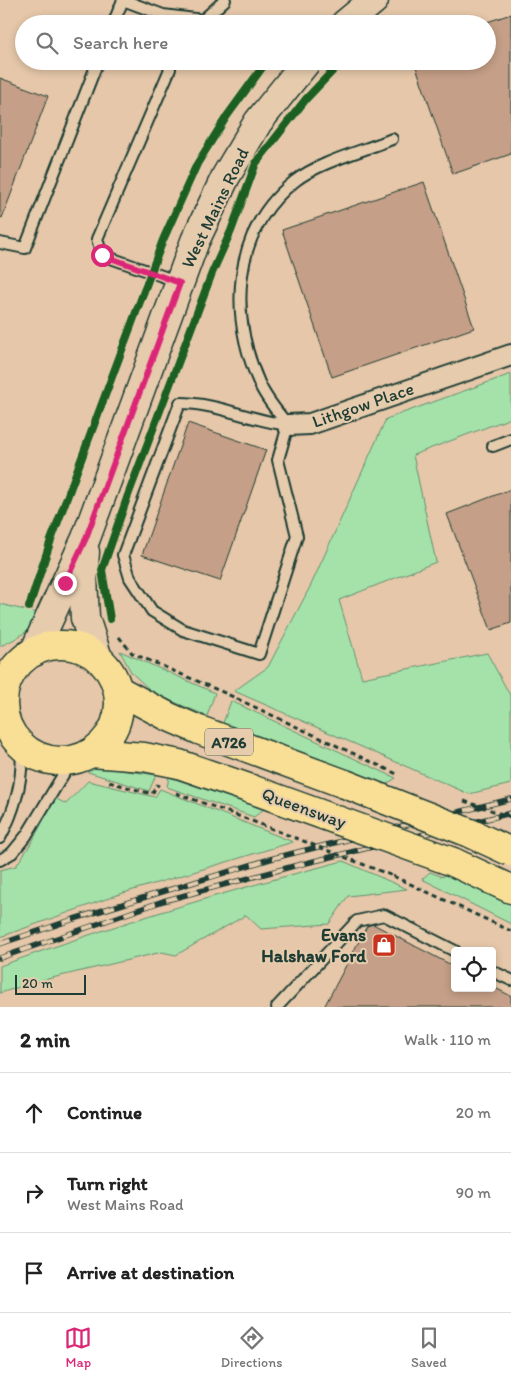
<!DOCTYPE html>
<meta charset="utf-8">
<style>
:root{--surface:#fff;--page:#f6f6f6;--text:#222;--muted:#767676;--line:#e0e0e0;--accent:#db2777}
body{margin:0;font-family:Itim,sans-serif;background:var(--page);color:var(--text)}
.controls{position:absolute;right:15px;bottom:15px;display:grid;overflow:hidden;border-radius:5px;box-shadow:0 2px 8px #0003}
.controls button{width:45px;height:45px;display:grid;place-items:center;padding:0;border:0;border-bottom:1px solid var(--line);background:var(--surface);color:var(--text);font:25px sans-serif}
.scale{position:absolute;left:15px;bottom:12px;width:71px;box-sizing:border-box;padding-left:5px;border:2px solid #1f3d34;border-top:0;font-size:14px;line-height:18px;white-space:nowrap;color:#1f3d34;-webkit-text-stroke:4px #e6ccad;paint-order:stroke}
.stop{position:absolute;width:15px;height:15px;margin:-11px;border:4px solid #db2777;border-radius:50%;background:#fff}
.stop.end{background:#db2777;border-color:#fff;box-shadow:0 1px 5px #0008}
.list{margin:0;padding:0;list-style:none}
h2{display:flex;justify-content:space-between;align-items:center;height:65px;margin:0;padding:0 20px;font-size:21px}
h2 small{font-size:16px;font-weight:400;color:var(--muted)}
.list li{display:grid;grid-template-columns:32px 1fr auto;gap:15px;align-items:center;box-sizing:border-box;height:80px;padding:0 20px;border-top:1px solid var(--line)}
.list b{display:block;font-size:19px;white-space:nowrap}
.list p{margin:0;font-size:16px;white-space:nowrap;color:var(--muted)}
.list em{font-size:16px;font-style:normal;color:var(--muted)}
.icon{flex:none;width:28px;height:28px;fill:none;stroke:currentColor;stroke-width:2;stroke-linecap:round;stroke-linejoin:round}
.map{position:relative;flex:none;width:511px;height:1007px;overflow:hidden}
.search{position:absolute;background:var(--surface);box-shadow:0 2px 8px #0003;left:15px;right:15px;top:15px;height:55px;display:flex;align-items:center;gap:12px;box-sizing:border-box;padding:0 18px;border-radius:28px;color:var(--muted);font-size:19px}
.sheet{height:305px;background:var(--surface)}
nav{display:flex;justify-content:space-around;align-items:center;box-sizing:border-box;height:70px;border-top:1px solid var(--line);background:var(--surface);font-size:14px;color:var(--muted)}
nav a{display:grid;justify-items:center;gap:2px}
nav .on{color:var(--accent)}
.map>svg:first-child{display:block}
</style>
<div class="map">
<svg width="511" height="1007" viewBox="0 0 511 1007">
<rect width="100%" height="100%" fill="#e6c7a9"/>
<filter id="ink" filterUnits="userSpaceOnUse"><feTurbulence type="fractalNoise" baseFrequency=".02" numOctaves="2"/><feDisplacementMap in="SourceGraphic" scale="10" xChannelSelector="R" yChannelSelector="G"/><feConvolveMatrix kernelMatrix="1 2 1 2 8 2 1 2 1" color-interpolation-filters="sRGB"/></filter>
<g filter="url(#ink)">
<!-- green -->
<g fill="#a4e2aa" stroke="#62906f">
<polygon points="511,374 511,418 413,455 436,562 339,600 362,678 487,653 511,697 511,784 469,794 234,691 268,667 311,585 386,419"/>
<path d="M0,604l41,10c-11,17 -22,24 -41,32z"/>
<polygon points="120,651 215,693 207,716 153,693 131,672"/>
<polygon points="231,701 396,778 385,785 361,776 359,777 223,723"/>
<polygon points="98,767 156,775 149,791 85,771"/>
<polygon points="169,777 264,809 254,817 167,787"/>
<polygon points="88,781 155,797 160,789 293,842 120,894 0,937 0,870 16,866 32,842 55,798 66,804"/>
<path d="M343,861l64,28 -59,7 -19,28 -68,5 -15,-14 -70,40 -14,-3 -123,29 -39,12v-27c112,-41 227,-75 343,-105z"/>
<polygon points="430,872 443,877 445,874 511,903 511,924 422,879"/>
</g>
<!-- building -->
<g fill="#c59f87" stroke="#1f3d34">
<polygon points="511,14 511,154 453,174 414,61 487,61 487,22"/>
<polygon points="0,78 48,96 2,218 0,217"/>
<polygon points="424,182 474,328 332,377 282,230"/>
<polygon points="188,423 266,450 220,581 142,555"/>
<polygon points="511,489 511,623 491,630 447,514"/>
<polygon points="373,924 455,967 455,988 495,988 511,996 511,1007 324,1007 367,926"/>
</g>
<g fill="none" stroke-linecap="round" stroke-linejoin="round">
<!-- service casing -->
<g stroke="#1f3d34" stroke-width="14">
<g id="service">
<polyline points="123,0 163,15 203,20 225,0"/>
<polyline points="113,24 123,0"/>
<polyline points="170,69 97,239 102,255 179,282"/>
<polyline points="0,243 25,248 98,61"/>
<path d="M180,403c37,0 72,18 108,22l-10,35 19,76 -38,118 -76,-24 -31,-19 -22,-33 -7,-23z"/>
<path d="M288,425c-10,-12 -21,-25 -28,-40 -31,-69 -29,-154 35,-204 24,-19 68,-30 97,-42"/>
<polyline points="493,446 511,439"/>
<path d="M0,838c16,-30 24,-59 21,-93"/>
<polyline points="0,860 12,853 26,836 72,760"/>
<polyline points="492,971 511,980"/>
<polyline points="277,1007 357,921 384,915 455,951"/>
</g>
</g>
<!-- minor casing -->
<g stroke="#1f3d34" stroke-width="24">
<polyline id="minor" points="288,425 310,424 511,355"/>
</g>
<!-- secondary casing -->
<g stroke="#1f3d34" stroke-width="31">
<g id="secondary">
<polyline points="345,24 374,0"/>
<polyline points="85,552 83,577 85,618 98,658"/>
<polyline points="34,652 86,538 195,241 226,176 258,122 307,61"/>
</g>
</g>
<!-- trunk casing -->
<g stroke="#1f3d34" stroke-width="31">
<g id="trunk">
<circle cx="61" cy="703" r="58"/>
<polyline points="118,690 169,717 199,730 345,784"/>
<polyline points="91,753 144,757 179,764 251,789"/>
<polyline points="453,862 511,889"/>
</g>
</g>
<!-- path -->
<g stroke="#1f3d34" stroke-width="3" stroke-dasharray="5 4" stroke-linecap="butt">
<polyline points="119,637 132,653 227,694 399,775"/>
<polyline points="109,782 152,794 157,785 159,786"/>
<polyline points="176,793 252,821"/>
<polyline points="393,876 511,931"/>
</g>
<!-- service -->
<use href="#service" stroke="#e6ccad" stroke-width="10"/>
<!-- minor -->
<use href="#minor" stroke="#e6ccad" stroke-width="20"/>
<!-- secondary -->
<use href="#secondary" stroke="#e6ccad" stroke-width="28"/>
<!-- trunk -->
<use href="#trunk" stroke="#f9df96" stroke-width="28"/>
<!-- rail casing -->
<g stroke="#1f3d34" stroke-width="5.5">
<g id="rail">
<polyline points="0,944 74,919 270,859 511,799"/>
<polyline points="0,958 163,901 294,866 511,813"/>
</g>
</g>
<!-- rail -->
<use href="#rail" stroke="#e6ccad" stroke-width="4" stroke-dasharray="11" stroke-linecap="butt"/>
<!-- trunk-bridge casing -->
<g stroke="#1f3d34" stroke-width="31" stroke-linecap="butt">
<g id="trunk-bridge">
<polyline points="345,784 470,833 511,852"/>
<polyline points="251,789 453,862"/>
</g>
</g>
<!-- path-bridge -->
<g stroke="#1f3d34" stroke-width="3" stroke-dasharray="5 4" stroke-linecap="butt">
<polyline points="464,801 511,817"/>
<polyline points="252,821 393,876"/>
</g>
<!-- trunk-bridge -->
<use href="#trunk-bridge" stroke="#f9df96" stroke-width="28"/>
<!-- cycleway casing -->
<g stroke="#e6ccad" stroke-width="11">
<g id="cycleway">
<polyline points="29,607 50,543 163,240 197,164 227,116 267,61"/>
<polyline points="110,619 102,570 127,498 212,273 231,231 256,163 306,99 342,61"/>
</g>
</g>
<!-- cycleway -->
<use href="#cycleway" stroke="#1b5e20" stroke-width="8"/>
</g>
</g>
<g fill="none" stroke-linecap="round" stroke-linejoin="round" filter="url(#ink)">
<!-- route -->
<polyline stroke="#db2777" stroke-width="6" points="65,583 86,538 180,283 102,255"/>
</g>
<!-- icons -->
<defs>
<g id="shop-square" transform="scale(1.25)"><rect x="-9" y="-9" width="18" height="18" rx="4" fill="#c8321e" stroke="#e6ccad"/><path d="M-5-2.5h2.3a2.7 3.5 0 0 1 5.4 0H5L5.5 6h-11ZM-1.5-2.5h3a1.5 2.3 0 0 0-3 0Z" fill="#fff"/></g>
</defs>
<g fill-rule="evenodd">
<use href="#shop-square" x="384" y="945"/>
</g>
<g text-anchor="middle" dominant-baseline="central" stroke-width="4" stroke-linejoin="round" paint-order="stroke">
<!-- shield labels -->
<rect fill="#e6ccad" stroke="#5b6858" stroke-width="1" x="205" y="728.5" width="48" height="27" rx="4"/>
<g font-size="16" font-weight="bold" fill="#1f3d34">
<text x="229" y="742">A726</text>
</g>
<!-- street labels -->
<g font-size="18" fill="#1f3d34" stroke="#e6ccad">
<text transform="translate(215 208) rotate(-64)">West Mains Road</text>
<text transform="translate(363 405) rotate(-19)">Lithgow Place</text>
<text transform="translate(304 808) rotate(20)">Queensway</text>
</g>
<!-- poi labels -->
<g font-size="18" font-weight="bold" fill="#1f3d34" stroke="#e6ccad" text-anchor="end">
<text x="366" y="935">Evans<tspan x="366" dy="21">Halshaw Ford</tspan></text>
</g>
</g>
</svg>
<div class="controls">
<button><svg class="icon" aria-label="locate" viewBox="0 0 24 24"><circle cx="12" cy="12" r="6"/><path d="M12 2v4M12 18v4M2 12h4M18 12h4"/></svg></button>
</div>
<div class="scale">20 m</div>
<div class="stop" style="left:102px;top:255px"></div>
<div class="stop end" style="left:65px;top:583px"></div>
<div class="search"><svg class="icon" aria-label="search" viewBox="0 0 24 24"><circle cx="10" cy="10" r="6"/><path d="M15 15l6 6"/></svg>Search here</div>
</div>
<section class="sheet">
<h2>2 min<small>Walk · 110 m</small></h2>
<ul class="list">
<li><svg class="icon" aria-label="ahead" viewBox="0 0 24 24"><path d="M12 20V5M6 11l6-6 6 6"/></svg><div><b>Continue</b></div><em>20 m</em></li>
<li><svg class="icon" aria-label="right" viewBox="0 0 24 24"><path d="M7 20v-9h11M14 6l5 5-5 5"/></svg><div><b>Turn right</b><p>West Mains Road</p></div><em>90 m</em></li>
<li><svg class="icon" aria-label="arrive" viewBox="0 0 24 24"><path d="M6 21V4h12l-3 4 3 4H6"/></svg><div><b>Arrive at destination</b></div></li>
</ul>
</section>
<nav>
<a class="on"><svg class="icon" aria-label="map" viewBox="0 0 24 24"><path d="M3 6l6-2 6 2 6-2v14l-6 2-6-2-6 2zM9 4v14M15 6v14"/></svg>Map</a>
<a><svg class="icon" aria-label="directions" viewBox="0 0 24 24"><path d="M12 3l9 9-9 9-9-9zM9 14v-3h6M13 9l2 2-2 2"/></svg>Directions</a>
<a><svg class="icon" aria-label="saved" viewBox="0 0 24 24"><path d="M7 4h10v16l-5-4-5 4z"/></svg>Saved</a>
</nav>
